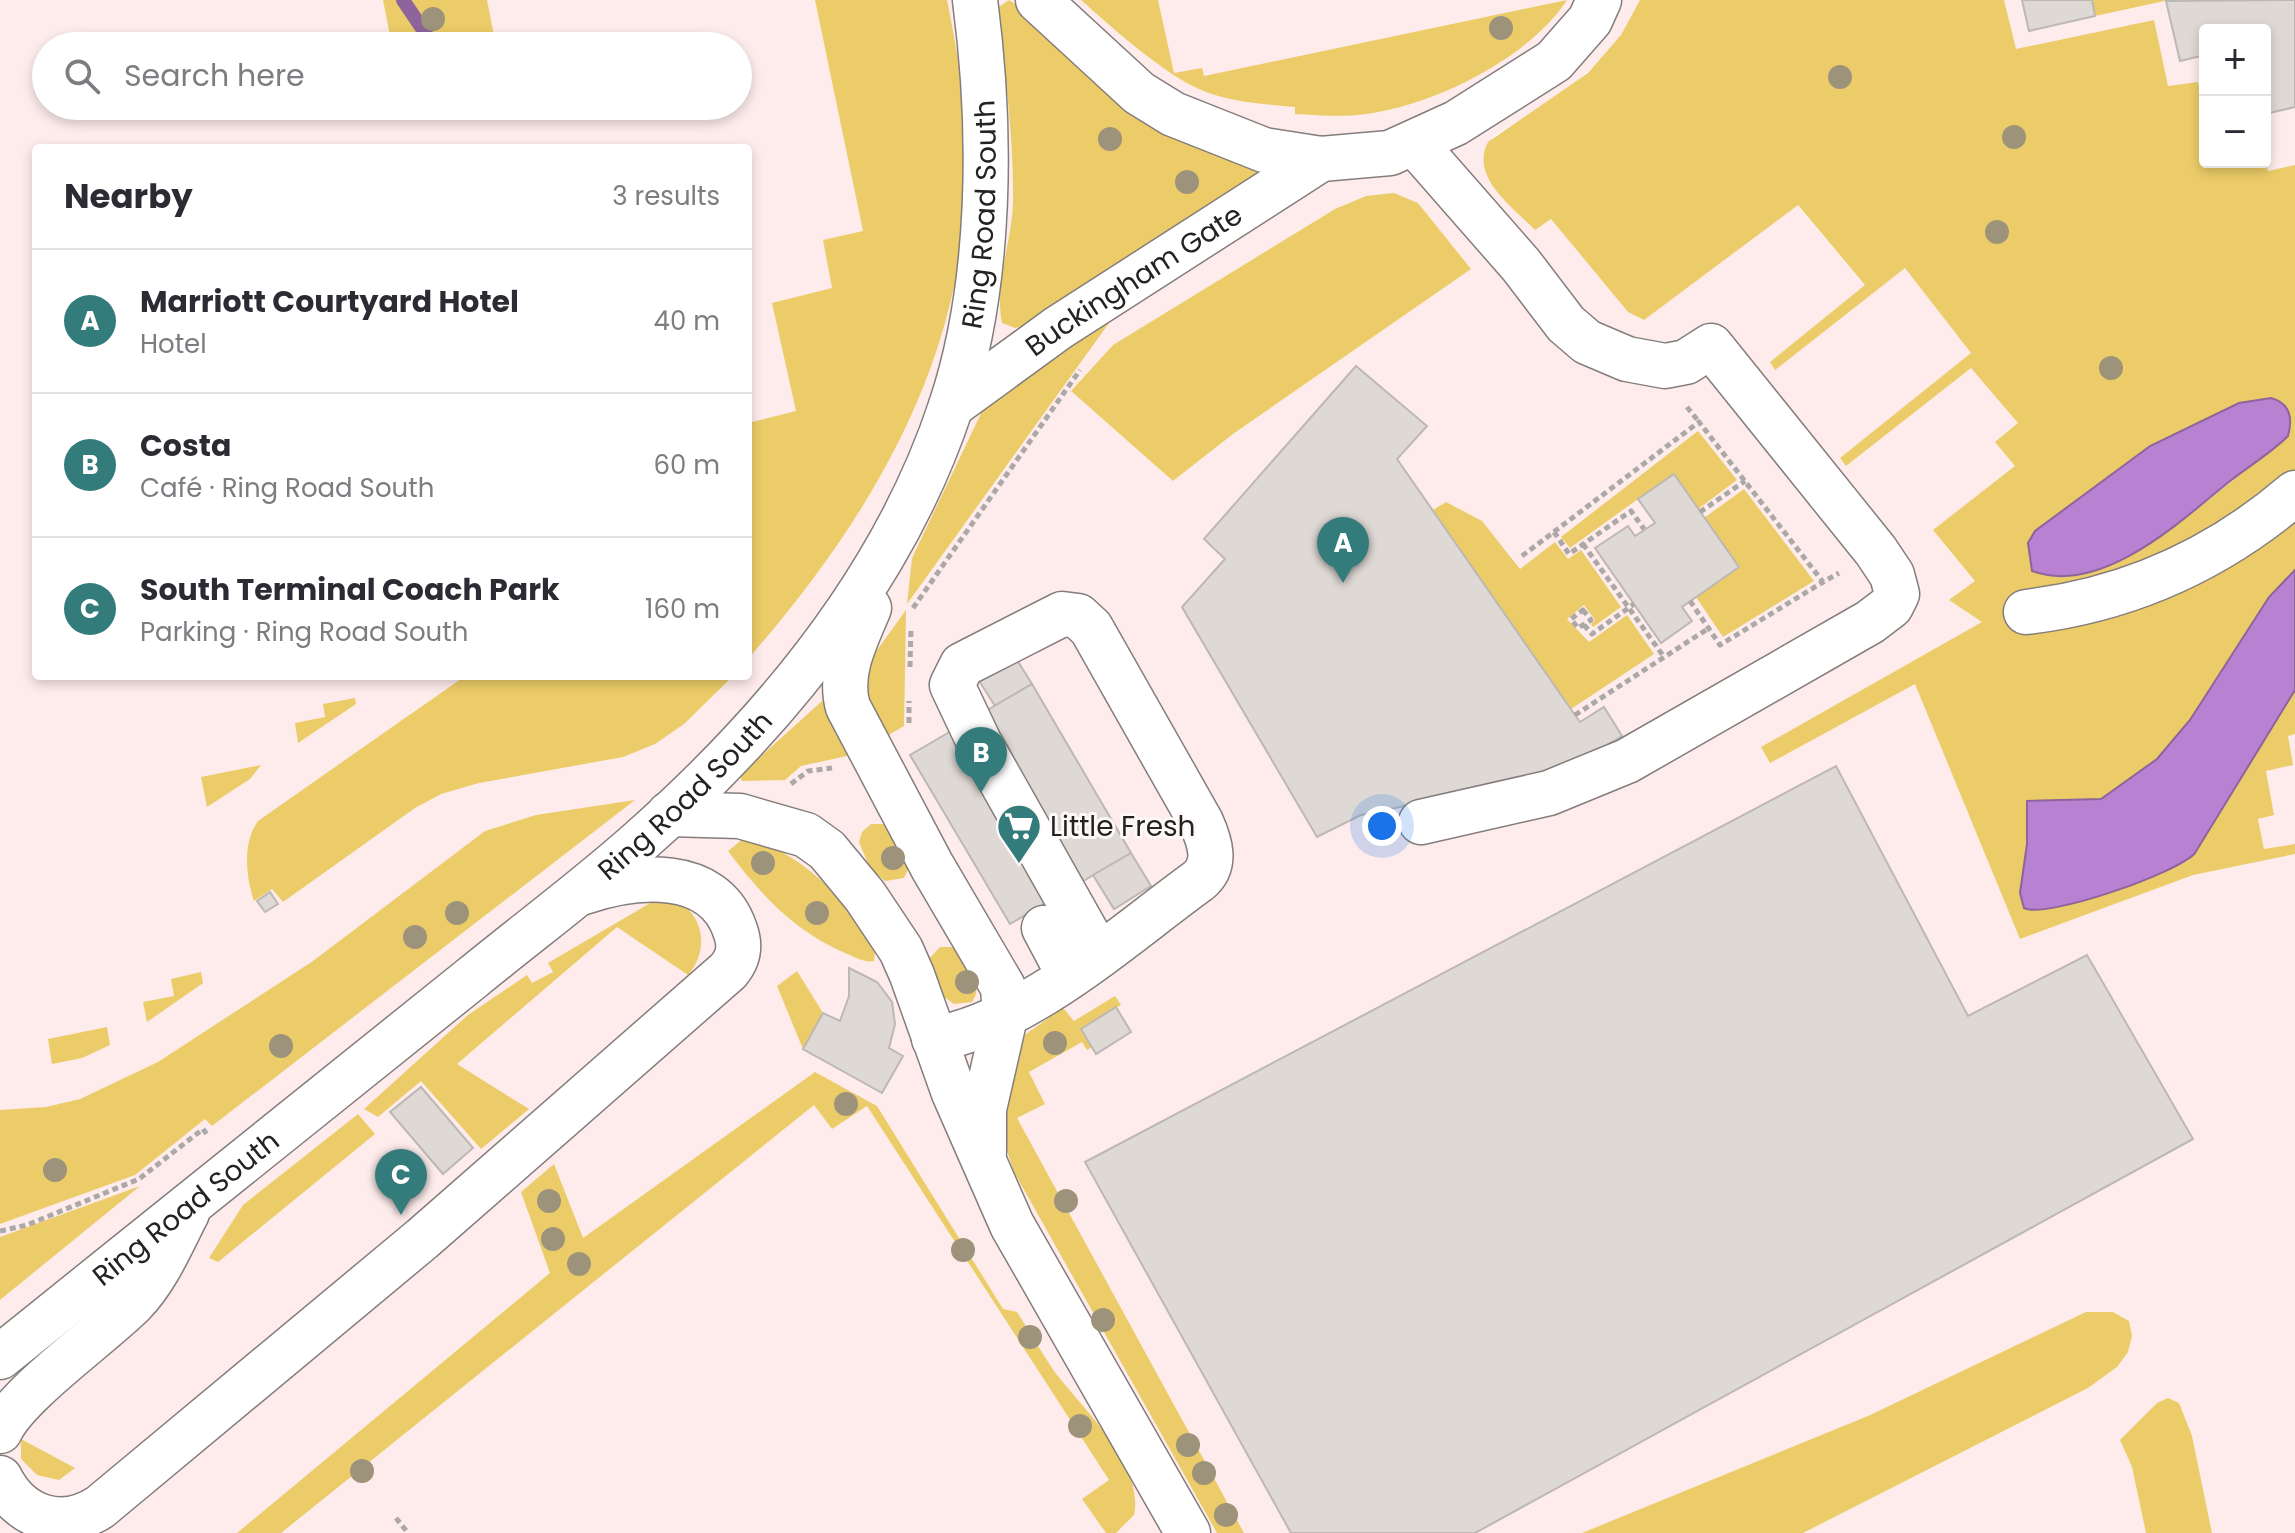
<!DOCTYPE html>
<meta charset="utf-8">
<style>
:root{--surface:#fff;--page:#f7f7f7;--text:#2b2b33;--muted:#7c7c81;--line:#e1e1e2;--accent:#337c7b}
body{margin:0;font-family:Poppins,sans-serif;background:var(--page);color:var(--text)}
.controls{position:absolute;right:24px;top:24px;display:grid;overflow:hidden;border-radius:8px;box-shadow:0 4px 12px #0003}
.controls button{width:72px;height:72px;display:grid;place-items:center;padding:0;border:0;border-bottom:2px solid var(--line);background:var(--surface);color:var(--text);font:40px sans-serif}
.you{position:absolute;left:1382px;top:826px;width:28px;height:28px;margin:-20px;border:6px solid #fff;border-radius:50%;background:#1a73e8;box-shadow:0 0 0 12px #1a73e833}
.badge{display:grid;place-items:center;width:52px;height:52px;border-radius:50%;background:var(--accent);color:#fff;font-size:26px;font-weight:700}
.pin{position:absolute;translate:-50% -66px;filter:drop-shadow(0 2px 4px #0008)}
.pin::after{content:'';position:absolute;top:42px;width:28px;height:24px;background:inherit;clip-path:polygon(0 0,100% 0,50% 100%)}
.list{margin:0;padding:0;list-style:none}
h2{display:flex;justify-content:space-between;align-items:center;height:104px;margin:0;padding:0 32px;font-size:34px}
h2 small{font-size:26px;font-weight:400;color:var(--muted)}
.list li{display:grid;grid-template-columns:52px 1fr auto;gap:24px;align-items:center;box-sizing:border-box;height:144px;padding:0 32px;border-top:2px solid var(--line)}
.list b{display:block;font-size:30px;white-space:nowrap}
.list p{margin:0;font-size:26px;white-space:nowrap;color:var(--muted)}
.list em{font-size:26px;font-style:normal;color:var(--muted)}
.icon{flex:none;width:44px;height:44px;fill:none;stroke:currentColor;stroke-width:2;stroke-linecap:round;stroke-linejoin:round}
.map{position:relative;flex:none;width:2295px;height:1533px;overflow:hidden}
.search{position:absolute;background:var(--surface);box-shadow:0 4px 12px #0003;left:32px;top:32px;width:720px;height:88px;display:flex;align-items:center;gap:20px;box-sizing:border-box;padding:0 28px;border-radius:44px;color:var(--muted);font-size:30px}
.panel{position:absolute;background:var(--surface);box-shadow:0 4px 12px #0003;left:32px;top:144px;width:720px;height:536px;border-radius:8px}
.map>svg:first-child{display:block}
</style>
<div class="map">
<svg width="2295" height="1533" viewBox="0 0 2295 1533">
<rect width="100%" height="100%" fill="#fef9f9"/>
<!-- built -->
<g fill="#fdeceb" fill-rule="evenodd">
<path d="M0,0h815l49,231 -32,57 -36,124 -48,11v-275h-712v528h429l-56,38 300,-38h39v-46l73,-94 78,-536h1396v718l-102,156 102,-20v679h-94l-81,-93 12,27 14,66h-343l285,-145 -427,145h-1661zM2205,30h60v132h-60zM46,46h692v60h-692zM1600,61l307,192 -42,32 -68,-80 -154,115 -7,-3 -86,-99 -15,12 -53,-74 13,-21 63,-38zM1366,196l52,7 52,66 -237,165 -60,47 -102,-90 42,-46 222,-136z"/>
<polygon points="2295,734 2295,844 2264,850 2258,818 2274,815 2266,771 2288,735"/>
</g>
<!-- green -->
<g fill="#eccc68" fill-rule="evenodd">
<polygon points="383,0 487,0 496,46 392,46"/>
<path d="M815,0h132c10,50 19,100 20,151 4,200 -92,362 -219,508v-236l48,-12 -24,-108 60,-15 -9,-48 40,-9z"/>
<path d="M1009,0l11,7 102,102 41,23 102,38 -234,155 -16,3 -13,-5c-8,-40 10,-81 11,-121 1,-68 -9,-129 -14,-195z"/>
<path d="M1081,0h77l16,73 28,-5 2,8 363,-76c-39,60 -140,109 -210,115 -21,2 -41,0 -62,-1v-7c-31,-3 -68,-5 -96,-18 -35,-15 -89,-63 -118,-89z"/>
<path d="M1640,0h364l12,49 138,-29 14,66 30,-4 7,35v45h60v-5l3,14 27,-6v405l-26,27 -79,123 -33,39 -56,40 -74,2v43l-7,49 103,-6 65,-26 107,-171v44l-7,2 5,29 -27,6 8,44 -16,4 6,30 31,-5v10l-102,21 -173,64 -105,-255 -145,79 -9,-16 221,-125 -33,-22 26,-19 -42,-51 82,-64 -20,-24 23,-19 -47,-55 -125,98 -6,-8 131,-105 -66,-85 -130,102 -5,-8 95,-77 -67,-80 -154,115 -16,-8 -77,-93 -16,11c-21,-22 -66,-53 -47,-88l100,-69 33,-38zM2281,401l7,8 3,14 -13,22c-64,46 -123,112 -202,129l-41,-43 115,-85 89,-43z"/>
<polygon points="2092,0 2169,0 2095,16"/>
<polygon points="1394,193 1418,203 1471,269 1233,434 1173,481 1071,391 1113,345 1335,209 1366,196"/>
<polygon points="1109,323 915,593 907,604 912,558 984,407 1047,353"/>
<polygon points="1698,431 1737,480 1698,509 1638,499 1570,548 1561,537"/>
<polygon points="1744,489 1814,581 1723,637 1696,597 1739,567 1704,518"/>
<polygon points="1446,502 1482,521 1520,569 1555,542 1568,559 1581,550 1621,607 1593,627 1591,624 1595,620 1584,605 1567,619 1589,642 1627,615 1654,654 1571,709 1433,510"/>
<polygon points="906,610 904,726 880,740 863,704 867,664"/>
<path d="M465,676h268l-49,48 -29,20 -32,13 -144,26 -38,11 -26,14 -132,94 -11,-13 -18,12c-8,-24 -12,-58 4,-80z"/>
<polygon points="355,698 356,704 298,743 295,723 325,717 323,704"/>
<polygon points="822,701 826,701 856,754 801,766 785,780 742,781 740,775"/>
<polygon points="261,765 250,779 207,807 201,777"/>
<polygon points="635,800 212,1126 205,1119 135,1175 0,1224 0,1110 46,1107 80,1099 158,1062 313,961 485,831 536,815"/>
<polygon points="871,824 886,824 909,867 904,878 885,881 870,868 859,842 862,832"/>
<path d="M749,834c70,36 82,51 126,116l-1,11c-10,2 -19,-4 -29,-8 -51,-22 -84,-58 -117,-102z"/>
<path d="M657,899c9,2 24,4 31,10 19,20 16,48 0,66l-71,-48 -160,137 72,45 -48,40 -60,-68 -43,36 -14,-8 104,-94 59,-40 5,8 21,-11 -5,-9z"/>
<path d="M940,947h14c10,16 32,37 18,55l-18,2 -11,-8 -15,-36z"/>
<polygon points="797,971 823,1013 803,1049 777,986"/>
<polygon points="201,972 203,983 147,1022 143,1002 174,996 171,979"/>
<polygon points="1115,996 1121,1005 1081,1028 1092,1047 1087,1050 1082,1042 1029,1072 1045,1104 1017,1118 1244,1533 1217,1533 1014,1172 1001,1133 1018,1045 1026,1034 1063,1008 1074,1021"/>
<polygon points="107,1027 110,1045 82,1058 52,1064 48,1039"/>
<path d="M815,1072l62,34 126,203 14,3c13,20 24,40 37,59 27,36 91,94 80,144l-18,18h-10l-24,-34 27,-19 -242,-374 -35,23 -18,-24 -533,428h-44l313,-260 -29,-81 33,-28 29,74z"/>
<polygon points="358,1114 375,1134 218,1262 209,1258 243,1205"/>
<polygon points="140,1186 0,1300 0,1237"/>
<polygon points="2086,1312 2113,1312 2129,1321 2132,1336 2128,1352 2117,1367 2088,1388 1803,1533 1582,1533 1868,1416"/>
<polygon points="2168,1398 2179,1403 2192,1436 2212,1533 2146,1533 2132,1467 2120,1440 2157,1403"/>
<polygon points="21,1439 75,1468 59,1480 37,1475 21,1459"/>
</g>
<!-- water -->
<g fill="#b981d1" stroke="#8d649c" stroke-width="2">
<path d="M2271,398c19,5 22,20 17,38 -17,17 -39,30 -58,45 -48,39 -129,116 -198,90l-4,-28 7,-12 115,-85 89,-43z"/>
<path d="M2295,570v120l-100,163c-17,20 -149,66 -171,55l-4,-15 7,-49v-43l74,-2 56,-40 33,-39 79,-123z"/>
</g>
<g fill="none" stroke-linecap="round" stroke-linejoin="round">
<!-- stream -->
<polyline stroke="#8d649c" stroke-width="14" points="403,0 434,46"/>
</g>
<!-- building -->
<g fill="#dfd9d5" stroke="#bdb8b4" stroke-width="2">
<polygon points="2022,0 2092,0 2095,16 2029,31"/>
<polygon points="2295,0 2295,107 2265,114 2265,30 2205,30 2205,55 2180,61 2166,1"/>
<polygon points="1356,366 1427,426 1397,459 1575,715 1580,722 1604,707 1622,736 1570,767 1573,772 1361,815 1317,837 1182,607 1225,559 1204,539"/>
<polygon points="1674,474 1739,567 1682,607 1692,621 1661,643 1595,548 1628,526 1635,536 1655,523 1638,499"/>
<polygon points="1012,652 1032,684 995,706 975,674"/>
<polygon points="1032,684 1131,853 1010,924 910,755"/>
<polygon points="1836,766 1968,1016 2087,955 2193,1139 1475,1533 1291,1533 1085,1162"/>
<polygon points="1131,853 1151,886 1114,909 1093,875"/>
<polygon points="270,892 278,904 265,912 257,901"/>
<polygon points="849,968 877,982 892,1002 895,1024 889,1048 903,1056 882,1093 803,1049 823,1013 840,1021 849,996"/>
<polygon points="1116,1007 1131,1032 1096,1054 1081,1029"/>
<polygon points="421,1087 473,1148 443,1174 390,1112"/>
</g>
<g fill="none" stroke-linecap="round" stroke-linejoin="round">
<!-- minor casing -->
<g stroke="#847d7c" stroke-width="47">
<g id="minor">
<polyline points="1038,0 1139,93 1173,114 1264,150 1321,159 1390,153 1456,123 1554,61 1590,20 1599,0"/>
<polyline points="1415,144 1521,265 1566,324 1587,342 1627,359 1665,366 1686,362 1711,346 1876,551 1892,575 1897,594 1891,606 1870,622 1627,761 1549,793 1421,822"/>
<path id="s1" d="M951,406l107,-78 263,-169"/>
<path d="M869,608c-13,31 -31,65 -21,99l84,159 71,121 2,30 -21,92v43"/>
<path d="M2026,612c102,-12 191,-52 269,-119"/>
<polyline points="669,814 740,816 806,835 827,850 865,896 901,950 912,975 954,1093 1012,1225 1188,1533"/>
<polyline points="1044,928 1069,975"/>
<path d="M934,1039c92,-15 188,-103 264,-158 20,-16 12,-39 3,-59l-110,-194 -13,-12 -16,-2 -100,51 -10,20 27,57 119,211"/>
<path id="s2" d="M0,1357c157,-127 316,-252 472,-379 55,-45 113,-88 166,-135 135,-119 256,-264 313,-437 41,-123 41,-278 24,-406"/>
<path d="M0,1431c17,-37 100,-95 133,-128 24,-25 38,-59 54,-90"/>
<path d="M0,1478c20,40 62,54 100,29l322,-268 306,-268c11,-13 13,-25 7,-41 -21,-64 -101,-55 -151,-38"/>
</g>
</g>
<!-- path -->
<g stroke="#aca8a8" stroke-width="5" stroke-dasharray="6 4" stroke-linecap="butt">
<polyline points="1687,407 1699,422"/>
<polyline points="1700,512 1745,481"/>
<polyline points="1554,532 1569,554 1631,511 1644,529"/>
<polyline points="1583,544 1664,657"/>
<polyline points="1522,556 1699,422 1823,582 1839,573"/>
<polyline points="1690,601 1720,645 1823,582"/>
<polyline points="913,608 1080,370"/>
<polygon points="1583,610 1591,620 1578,628 1571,619"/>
<polyline points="1584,625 1592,634 1634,604"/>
<polyline points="910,667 911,629"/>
<polyline points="1575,715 1709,628"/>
<polyline points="909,723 909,701"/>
<polyline points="791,784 808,771 832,768"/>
<polyline points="0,1231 27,1225 139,1179 203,1129 208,1136"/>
<polyline points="396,1518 408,1533"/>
</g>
<!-- minor -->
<use href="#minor" stroke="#fff" stroke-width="44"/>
</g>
<!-- trees -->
<g fill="#9d937b">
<circle cx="433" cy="19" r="12"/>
<circle cx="1501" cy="28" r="12"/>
<circle cx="1840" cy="77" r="12"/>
<circle cx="2014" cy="137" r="12"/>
<circle cx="1110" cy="139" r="12"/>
<circle cx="1187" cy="182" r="12"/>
<circle cx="1997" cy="232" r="12"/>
<circle cx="2111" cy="368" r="12"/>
<circle cx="893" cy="858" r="12"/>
<circle cx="763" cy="863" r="12"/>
<circle cx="457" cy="913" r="12"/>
<circle cx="817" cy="913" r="12"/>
<circle cx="415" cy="937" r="12"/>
<circle cx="967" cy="982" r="12"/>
<circle cx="1055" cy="1043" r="12"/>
<circle cx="281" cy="1046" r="12"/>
<circle cx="846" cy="1104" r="12"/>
<circle cx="55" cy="1170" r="12"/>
<circle cx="549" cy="1201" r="12"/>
<circle cx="1066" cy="1201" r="12"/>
<circle cx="553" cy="1239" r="12"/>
<circle cx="963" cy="1250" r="12"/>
<circle cx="579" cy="1264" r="12"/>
<circle cx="1103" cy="1320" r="12"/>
<circle cx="1030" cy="1337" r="12"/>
<circle cx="1080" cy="1426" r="12"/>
<circle cx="1188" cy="1445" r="12"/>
<circle cx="362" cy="1471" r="12"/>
<circle cx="1204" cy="1473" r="12"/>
<circle cx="1226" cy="1515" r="12"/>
</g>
<!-- icons -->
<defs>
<g id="supermarket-pin" transform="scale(2.3)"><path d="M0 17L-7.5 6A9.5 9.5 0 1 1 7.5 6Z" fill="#337c7b" stroke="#fef9f9"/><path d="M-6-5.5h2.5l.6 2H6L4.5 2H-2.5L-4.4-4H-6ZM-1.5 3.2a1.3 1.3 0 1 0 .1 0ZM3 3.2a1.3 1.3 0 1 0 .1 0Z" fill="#fff"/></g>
</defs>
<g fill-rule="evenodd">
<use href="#supermarket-pin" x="1019" y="826"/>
</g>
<g text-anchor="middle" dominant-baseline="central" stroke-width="6" stroke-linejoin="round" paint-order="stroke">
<!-- street labels -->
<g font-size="28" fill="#252221" stroke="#fef9f9">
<text stroke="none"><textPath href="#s2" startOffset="1558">Ring Road South</textPath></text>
<text stroke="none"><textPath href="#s1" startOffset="222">Buckingham Gate</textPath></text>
<text stroke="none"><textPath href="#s2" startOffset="886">Ring Road South</textPath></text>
<text stroke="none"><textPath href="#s2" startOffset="238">Ring Road South</textPath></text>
</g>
<!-- poi labels -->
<g font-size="28" fill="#252221" stroke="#fef9f9" text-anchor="start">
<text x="1050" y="826">Little Fresh</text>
</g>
</g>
</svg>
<div class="controls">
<button>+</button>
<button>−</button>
</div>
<div class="you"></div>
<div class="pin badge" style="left:1343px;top:583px">A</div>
<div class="pin badge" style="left:981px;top:793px">B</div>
<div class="pin badge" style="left:401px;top:1215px">C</div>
<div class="search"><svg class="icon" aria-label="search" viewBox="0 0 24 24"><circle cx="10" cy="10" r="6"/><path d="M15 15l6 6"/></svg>Search here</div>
<section class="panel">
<h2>Nearby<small>3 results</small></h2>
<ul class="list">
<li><span class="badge">A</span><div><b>Marriott Courtyard Hotel</b><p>Hotel</p></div><em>40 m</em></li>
<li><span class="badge">B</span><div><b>Costa</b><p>Café · Ring Road South</p></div><em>60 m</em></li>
<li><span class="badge">C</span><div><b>South Terminal Coach Park</b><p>Parking · Ring Road South</p></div><em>160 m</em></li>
</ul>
</section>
</div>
